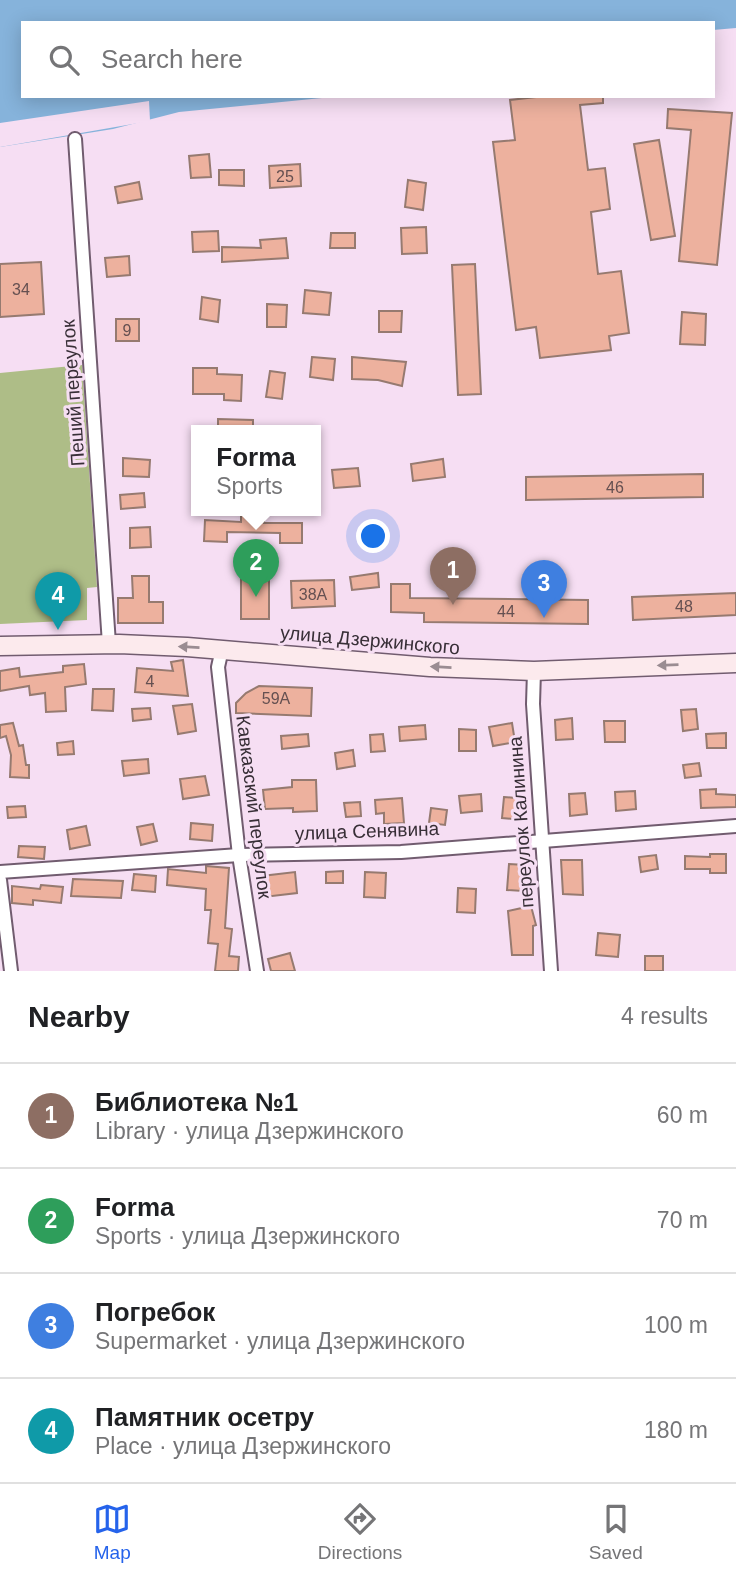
<!DOCTYPE html>
<meta charset="utf-8">
<style>
:root{--surface:#fff;--page:#f6f6f6;--text:#202124;--muted:#757577;--line:#e0e0e0;--accent:#2563eb}
body{margin:0;font-family:Arial,sans-serif;background:var(--page);color:var(--text)}
.you{position:absolute;left:374px;top:537px;width:24px;height:24px;margin:-18px;border:5px solid #fff;border-radius:50%;background:#1a73e8;box-shadow:0 0 0 10px #1a73e833}
.badge{display:grid;place-items:center;width:46px;height:46px;border-radius:50%;background:var(--accent);color:#fff;font-size:23px;font-weight:700}
.pin{position:absolute;translate:-50% -58px;filter:drop-shadow(0 2px 4px #0008)}
.pin::after{content:'';position:absolute;top:37px;width:24px;height:21px;background:inherit;clip-path:polygon(0 0,100% 0,50% 100%)}
.popup{position:absolute;left:191px;top:425px;width:130px;height:91px;box-sizing:border-box;display:grid;place-content:center;border-radius:0px;background:var(--surface);filter:drop-shadow(0 2px 5px #0005);font-size:23px;white-space:nowrap;color:var(--muted)}
.popup b{font-size:26px;color:var(--text)}
.popup::after{content:'';position:absolute;left:50%;top:100%;margin-left:-14px;border:14px solid transparent;border-top-color:var(--surface)}
.list{margin:0;padding:0;list-style:none}
h2{display:flex;justify-content:space-between;align-items:center;height:91px;margin:0;padding:0 28px;font-size:30px}
h2 small{font-size:23px;font-weight:400;color:var(--muted)}
.list li{display:grid;grid-template-columns:46px 1fr auto;gap:21px;align-items:center;box-sizing:border-box;height:105px;padding:0 28px;border-top:2px solid var(--line)}
.list b{display:block;font-size:26px;white-space:nowrap}
.list p{margin:0;font-size:23px;white-space:nowrap;color:var(--muted)}
.list em{font-size:23px;font-style:normal;color:var(--muted)}
.icon{flex:none;width:38px;height:38px;fill:none;stroke:currentColor;stroke-width:2;stroke-linecap:round;stroke-linejoin:round}
.map{position:relative;flex:none;width:736px;height:971px;overflow:hidden}
.search{position:absolute;background:var(--surface);box-shadow:0 4px 18px #0003;left:21px;right:21px;top:21px;height:77px;display:flex;align-items:center;gap:18px;box-sizing:border-box;padding:0 24px;border-radius:0px;color:var(--muted);font-size:26px}
.sheet{height:511px;background:var(--surface)}
nav{display:flex;justify-content:space-around;align-items:center;box-sizing:border-box;height:98px;border-top:2px solid var(--line);background:var(--surface);font-size:19px;color:var(--muted)}
nav a{display:grid;justify-items:center;gap:4px}
nav .on{color:var(--accent)}
.map>svg:first-child{display:block}
</style>
<div class="map">
<svg width="736" height="971" viewBox="0 0 736 971">
<rect width="100%" height="100%" fill="#f6def3"/>
<!-- green -->
<polygon fill="#aebd87" points="82,365 97,587 87,588 87,620 0,624 0,373"/>
<!-- water -->
<polygon fill="#86b3db" points="0,0 736,0 736,28 713,30 713,23 23,23 23,96 342,96 179,112 113,129 0,147"/>
<!-- pier -->
<polygon fill="#f6def3" points="149,101 150,121 0,147 0,123"/>
<!-- building -->
<g fill="#edb19e" stroke="#967a70" stroke-width="2">
<polygon points="545,96 603,96 603,103 580,105 588,170 605,168 610,209 591,212 598,274 621,271 629,333 609,336 611,350 540,358 536,327 516,330 493,142 515,140 510,100"/>
<polygon points="668,109 732,113 717,265 679,261 691,130 667,128"/>
<polygon points="659,140 675,236 651,240 634,144"/>
<polygon points="209,154 211,177 191,178 189,156"/>
<polygon points="300,164 301,186 270,188 269,166"/>
<polygon points="219,170 244,170 244,186 219,185"/>
<polygon points="408,180 426,183 423,210 405,207"/>
<polygon points="139,182 142,199 118,203 115,187"/>
<polygon points="426,227 427,253 402,254 401,228"/>
<polygon points="218,231 219,251 193,252 192,232"/>
<polygon points="331,233 355,233 355,248 330,248"/>
<polygon points="286,238 288,258 222,262 222,247 261,248 260,240"/>
<polygon points="129,256 130,275 107,277 105,258"/>
<polygon points="41,262 44,314 0,317 0,264"/>
<polygon points="475,264 481,394 458,395 452,265"/>
<polygon points="305,290 331,293 329,315 303,313"/>
<polygon points="202,297 220,300 218,322 200,319"/>
<polygon points="267,304 287,305 286,327 267,327"/>
<polygon points="379,311 402,311 401,332 379,332"/>
<polygon points="682,312 706,314 705,345 680,344"/>
<rect x="116" y="319" width="23" height="22"/>
<polygon points="312,357 335,359 333,380 310,377"/>
<polygon points="352,357 406,362 402,386 378,380 352,379"/>
<polygon points="193,368 217,368 217,374 242,375 241,401 224,400 224,394 193,394"/>
<polygon points="270,371 285,373 282,399 266,397"/>
<polygon points="218,419 253,420 253,431 218,431"/>
<polygon points="123,458 150,460 149,477 123,476"/>
<polygon points="443,459 445,477 413,481 411,464"/>
<polygon points="358,468 360,486 334,488 332,470"/>
<polygon points="703,474 703,497 526,500 526,477"/>
<polygon points="144,493 145,507 121,509 120,495"/>
<polygon points="241,513 264,513 264,523 302,523 302,543 280,543 280,533 227,532 227,542 204,541 205,520 241,522"/>
<polygon points="150,527 151,547 130,548 130,528"/>
<rect x="241" y="569" width="28" height="50"/>
<polygon points="378,573 379,587 352,590 350,577"/>
<polygon points="132,576 149,576 149,602 163,602 163,623 118,623 118,598 133,598"/>
<polygon points="334,580 335,606 292,608 291,581"/>
<polygon points="391,584 410,584 410,598 588,600 588,624 424,622 424,613 391,612"/>
<polygon points="736,593 736,615 633,620 632,597"/>
<polygon points="183,660 188,696 135,692 137,668 173,671 171,662"/>
<polygon points="84,664 86,684 65,687 66,711 46,712 45,693 30,695 29,686 0,691 0,671 19,668 20,677 63,672 63,666"/>
<polygon points="259,686 312,688 311,716 236,713 236,703 246,693"/>
<polygon points="93,689 114,689 113,711 92,710"/>
<polygon points="192,704 196,731 178,734 173,706"/>
<polygon points="150,708 151,719 133,721 132,709"/>
<polygon points="696,709 698,729 683,731 681,710"/>
<polygon points="572,718 573,739 556,740 555,720"/>
<polygon points="604,721 625,721 625,742 605,742"/>
<polygon points="13,723 19,746 23,745 26,765 29,765 29,778 10,777 11,755 6,736 0,738 0,725"/>
<polygon points="512,723 515,742 493,746 489,727"/>
<polygon points="425,725 426,739 400,741 399,727"/>
<polygon points="459,729 476,730 476,751 459,751"/>
<polygon points="726,733 726,748 707,748 706,734"/>
<polygon points="308,734 309,746 282,749 281,736"/>
<polygon points="383,734 385,751 371,752 370,735"/>
<polygon points="73,741 74,754 58,755 57,743"/>
<polygon points="353,750 355,766 337,769 335,753"/>
<polygon points="148,759 149,773 124,776 122,761"/>
<polygon points="699,763 701,776 685,778 683,765"/>
<polygon points="205,776 209,795 183,799 180,779"/>
<polygon points="292,780 316,780 317,811 293,812 293,808 265,809 263,790 292,787"/>
<polygon points="716,789 716,794 736,795 736,807 701,808 700,790"/>
<polygon points="635,791 636,809 616,811 615,792"/>
<polygon points="585,793 587,814 570,816 569,794"/>
<polygon points="481,794 482,811 461,813 459,796"/>
<polygon points="504,797 526,799 523,820 502,818"/>
<polygon points="402,798 404,823 384,824 384,813 376,814 375,800"/>
<polygon points="360,802 361,816 346,817 344,803"/>
<polygon points="25,806 26,817 8,818 7,807"/>
<polygon points="431,808 447,810 445,825 429,823"/>
<polygon points="191,823 213,825 212,841 190,839"/>
<polygon points="153,824 157,841 141,845 137,827"/>
<polygon points="86,826 90,845 70,849 67,830"/>
<polygon points="19,846 45,847 44,859 18,857"/>
<polygon points="710,854 726,854 726,873 710,873 710,869 685,869 685,856 710,857"/>
<polygon points="656,855 658,869 641,872 639,857"/>
<polygon points="561,860 582,860 583,895 563,894"/>
<polygon points="509,864 525,865 523,891 507,890"/>
<polygon points="206,866 229,868 225,928 232,929 229,956 239,957 238,971 215,971 218,944 208,943 211,910 205,910 206,889 167,885 168,869 206,873"/>
<polygon points="343,871 343,883 326,883 326,872"/>
<polygon points="295,872 297,893 264,897 262,876"/>
<polygon points="365,872 386,873 385,898 364,897"/>
<polygon points="134,874 156,876 155,892 132,890"/>
<polygon points="73,879 123,881 121,898 71,896"/>
<polygon points="41,885 63,887 61,903 33,900 33,905 12,903 12,886 40,889"/>
<polygon points="458,888 476,889 475,913 457,912"/>
<polygon points="531,906 536,925 533,926 533,955 512,955 508,911"/>
<polygon points="598,933 620,935 618,957 596,955"/>
<polygon points="290,953 295,971 271,971 268,959"/>
<rect x="645" y="956" width="18" height="15"/>
</g>
<g fill="none" stroke-linecap="round" stroke-linejoin="round">
<!-- minor casing -->
<g stroke="#715c6f" stroke-width="16">
<g id="minor">
<polyline points="75,139 109,644"/>
<polyline points="222,649 218,667 239,855 257,971"/>
<polyline points="534,671 533,704 551,971"/>
<polyline points="0,872 239,855 401,852 736,826"/>
<polyline points="0,880 11,971"/>
</g>
</g>
<!-- secondary casing -->
<g stroke="#715c6f" stroke-width="21">
<polyline id="secondary" points="0,646 119,644 187,647 430,667 534,671 736,663"/>
</g>
<!-- minor -->
<use href="#minor" stroke="#fff" stroke-width="12"/>
<!-- secondary -->
<use href="#secondary" stroke="#fceaed" stroke-width="18"/>
</g>
<!-- one-way arrows -->
<defs><path id="oneway-solid" d="M-6-.8H1V-3.2L6.5 0L1 3.2V.8H-6Z" transform="scale(1.75)"/></defs>
<g fill="#9a8c92">
<use href="#oneway-solid" transform="translate(189 647) rotate(-177)"/>
<use href="#oneway-solid" transform="translate(668 665) rotate(178)"/>
<use href="#oneway-solid" transform="translate(441 667) rotate(-177)"/>
</g>
<g text-anchor="middle" dominant-baseline="central" stroke-width="6" stroke-linejoin="round" paint-order="stroke">
<!-- number labels -->
<g font-size="16" fill="#655051">
<text x="285" y="176">25</text>
<text x="21" y="289">34</text>
<text x="127" y="330">9</text>
<text x="615" y="487">46</text>
<text x="313" y="594">38А</text>
<text x="684" y="606">48</text>
<text x="506" y="611">44</text>
<text x="150" y="681">4</text>
<text x="276" y="698">59А</text>
</g>
<!-- street labels -->
<g font-size="19" fill="#382f37" stroke="#f6def3">
<text transform="translate(73 393) rotate(-94)">Пеший переулок</text>
<text transform="translate(370 640) rotate(5)">улица Дзержинского</text>
<text transform="translate(254 807) rotate(83)">Кавказский переулок</text>
<text transform="translate(521 822) rotate(-94)">переулок Калинина</text>
<text transform="translate(367 831) rotate(-2)">улица Сенявина</text>
</g>
</g>
</svg>
<div class="you"></div>
<div class="pin badge" style="left:453px;top:605px;background:#8d6e63">1</div>
<div class="pin badge" style="left:256px;top:597px;background:#2e9e5b">2</div>
<div class="popup"><b>Forma</b>Sports</div>
<div class="pin badge" style="left:544px;top:618px;background:#3f7fe0">3</div>
<div class="pin badge" style="left:58px;top:630px;background:#0f9aa8">4</div>
<div class="search"><svg class="icon" aria-label="search" viewBox="0 0 24 24"><circle cx="10" cy="10" r="6"/><path d="M15 15l6 6"/></svg>Search here</div>
</div>
<section class="sheet">
<h2>Nearby<small>4 results</small></h2>
<ul class="list">
<li><span class="badge" style="background:#8d6e63">1</span><div><b>Библиотека №1</b><p>Library · улица Дзержинского</p></div><em>60 m</em></li>
<li><span class="badge" style="background:#2e9e5b">2</span><div><b>Forma</b><p>Sports · улица Дзержинского</p></div><em>70 m</em></li>
<li><span class="badge" style="background:#3f7fe0">3</span><div><b>Погребок</b><p>Supermarket · улица Дзержинского</p></div><em>100 m</em></li>
<li><span class="badge" style="background:#0f9aa8">4</span><div><b>Памятник осетру</b><p>Place · улица Дзержинского</p></div><em>180 m</em></li>
</ul>
</section>
<nav>
<a class="on"><svg class="icon" aria-label="map" viewBox="0 0 24 24"><path d="M3 6l6-2 6 2 6-2v14l-6 2-6-2-6 2zM9 4v14M15 6v14"/></svg>Map</a>
<a><svg class="icon" aria-label="directions" viewBox="0 0 24 24"><path d="M12 3l9 9-9 9-9-9zM9 14v-3h6M13 9l2 2-2 2"/></svg>Directions</a>
<a><svg class="icon" aria-label="saved" viewBox="0 0 24 24"><path d="M7 4h10v16l-5-4-5 4z"/></svg>Saved</a>
</nav>
